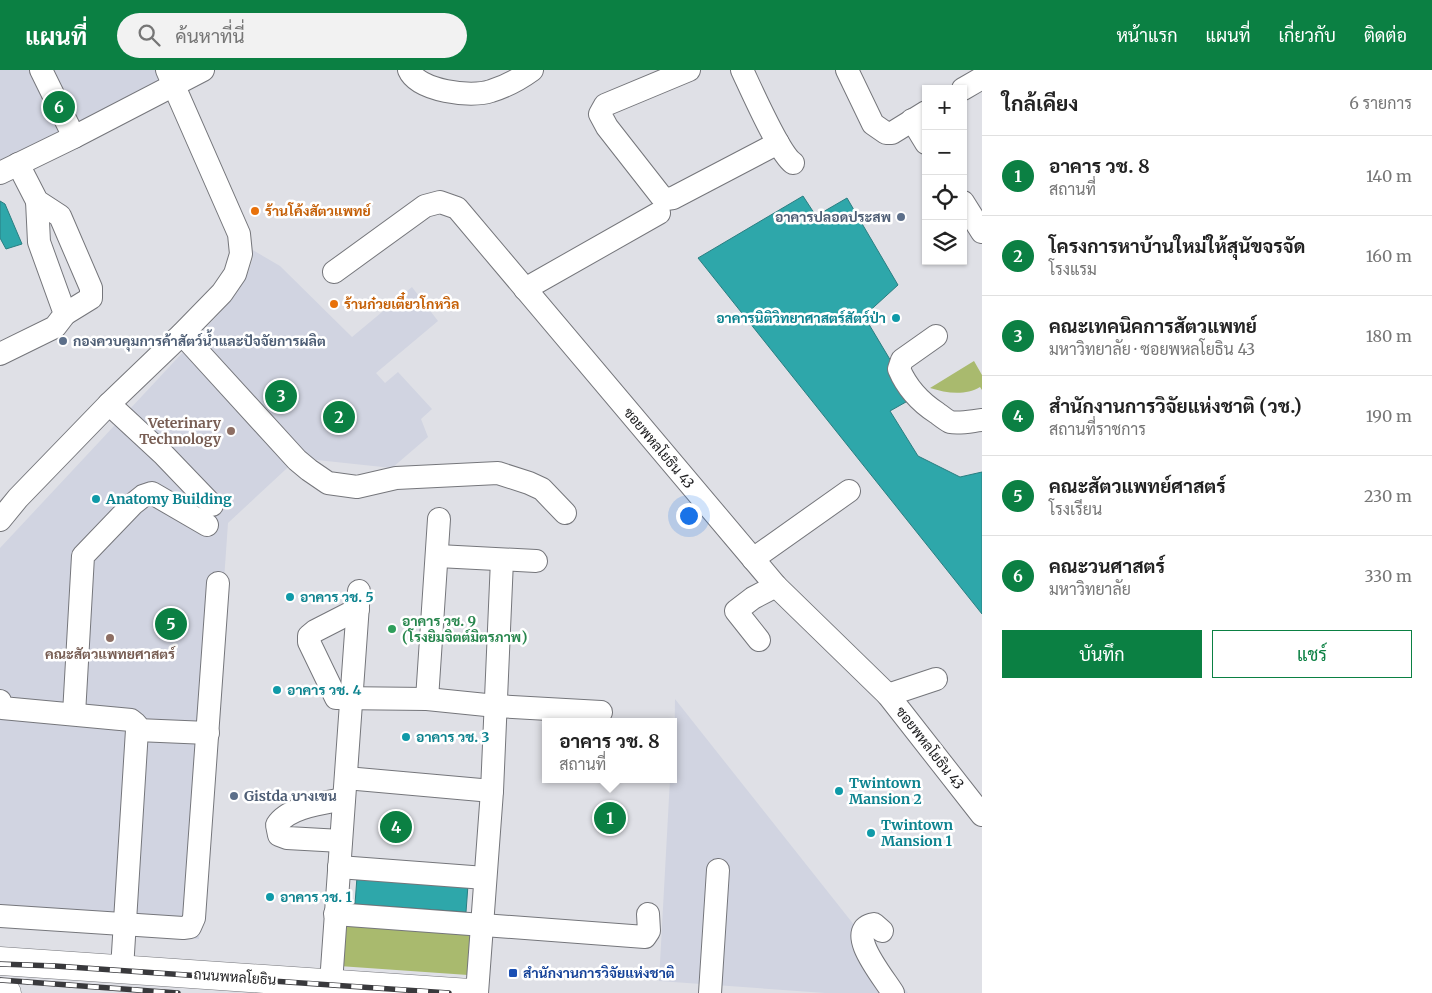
<!DOCTYPE html>
<html lang="th">
<meta charset="utf-8">
<style>
:root{--surface:#fff;--page:#f2f2f2;--text:#222;--muted:#767676;--line:#e0e0e0;--accent:#0b8043}
body{margin:0;font-family:Merriweather,Sarabun,serif;background:var(--page);color:var(--text)}
.controls{position:absolute;right:15px;top:15px;display:grid;overflow:hidden;border-radius:0px;box-shadow:0 1px 4px #0004}
.controls button{width:45px;height:45px;display:grid;place-items:center;padding:0;border:0;border-bottom:1px solid var(--line);background:var(--surface);color:var(--text);font:25px sans-serif}
.you{position:absolute;left:688px;top:445px;width:18px;height:18px;margin:-12px;border:4px solid #fff;border-radius:50%;background:#1a73e8;box-shadow:0 0 0 8px #1a73e833}
.badge{display:grid;place-items:center;width:32px;height:32px;border-radius:50%;background:var(--accent);color:#fff;font-size:16px;font-weight:700}
.pin{position:absolute;translate:-50% -50%;border:2px solid #fff;box-shadow:0 1px 5px #0006}
.popup{position:absolute;left:542px;top:648px;width:135px;height:65px;box-sizing:border-box;display:grid;place-content:center;border-radius:0px;background:var(--surface);filter:drop-shadow(0 1px 4px #0005);font-size:16px;white-space:nowrap;color:var(--muted)}
.popup b{font-size:19px;color:var(--text)}
.popup::after{content:'';position:absolute;left:50%;top:100%;margin-left:-10px;border:10px solid transparent;border-top-color:var(--surface)}
.list{margin:0;padding:0;list-style:none}
h2{display:flex;justify-content:space-between;align-items:center;height:65px;margin:0;padding:0 20px;font-size:21px}
h2 small{font-size:16px;font-weight:400;color:var(--muted)}
.list li{display:grid;grid-template-columns:32px 1fr auto;gap:15px;align-items:center;box-sizing:border-box;height:80px;padding:0 20px;border-top:1px solid var(--line)}
.list b{display:block;font-size:19px;white-space:nowrap}
.list p{margin:0;font-size:16px;white-space:nowrap;color:var(--muted)}
.list em{font-size:16px;font-style:normal;color:var(--muted)}
.actions{display:flex;gap:10px;padding:15px 20px}
.actions a{flex:1;padding:11px 0;border:1px solid var(--accent);border-radius:0px;text-align:center;font-size:18px;color:var(--accent)}
.actions .main{background:var(--accent);color:#fff}
.icon{flex:none;width:28px;height:28px;fill:none;stroke:currentColor;stroke-width:2;stroke-linecap:round;stroke-linejoin:round}
.map{position:relative;flex:none;width:982px;height:923px;overflow:hidden}
header{display:flex;align-items:center;gap:30px;box-sizing:border-box;height:70px;padding:0 25px;background:var(--accent);color:#fff}
header strong{font-size:24px}
nav{display:flex;gap:28px;margin-inline-start:auto;font-size:18px}
.search{width:350px;height:45px;background:var(--page);display:flex;align-items:center;gap:12px;box-sizing:border-box;padding:0 18px;border-radius:28px;color:var(--muted);font-size:19px}
main{display:flex}
aside{flex:1;background:var(--surface)}
.map>svg:first-child{display:block}
</style>
<header>
<strong>แผนที่</strong>
<div class="search"><svg class="icon" aria-label="search" viewBox="0 0 24 24"><circle cx="10" cy="10" r="6"/><path d="M15 15l6 6"/></svg>ค้นหาที่นี่</div>
<nav><a>หน้าแรก</a><a>แผนที่</a><a>เกี่ยวกับ</a><a>ติดต่อ</a></nav>
</header>
<main>
<div class="map">
<svg width="982" height="923" viewBox="0 0 982 923">
<rect width="100%" height="100%" fill="#dfe0e6"/>
<!-- built -->
<g fill="#d1d4e1">
<polygon points="0,0 158,0 164,14 0,95"/>
<polygon points="251,179 280,196 352,267 412,217 438,251 376,303 385,313 398,302 432,339 421,349 428,367 392,398 298,388 228,453 199,869 0,856 0,478 228,234 248,203 253,188"/>
<polygon points="675,629 908,923 825,923 659,911 670,709 674,709"/>
</g>
<!-- green -->
<g fill="#a9ba6e">
<path d="M974,291l8,14v15l-2,-3c-15,9 -34,6 -50,1z"/>
<polygon points="341,853 470,862 468,905 339,896"/>
</g>
<!-- water -->
<g fill="#2ea7aa" stroke="#2a7e81">
<polygon points="803,126 816,146 847,128 898,215 864,246 913,328 890,341 918,386 960,407 982,402 982,544 698,188"/>
<polygon points="0,131 5,134 22,174 6,179 0,168"/>
<polygon points="357,807 468,815 466,842 355,834"/>
</g>
<g fill="none" stroke-linecap="round" stroke-linejoin="round">
<!-- minor casing -->
<g stroke="#75767b" stroke-width="24">
<g id="minor">
<polyline points="41,0 74,67"/>
<path d="M409,0c9,21 62,28 82,21 13,-4 30,-13 41,-21"/>
<polyline points="689,0 605,35 600,44 607,57 661,126 666,129 673,128 778,73"/>
<path d="M742,0c9,19 37,83 51,93"/>
<polyline points="847,0 873,54 886,63 892,63 926,42"/>
<polyline points="963,19 982,8"/>
<polyline points="912,50 926,73"/>
<polyline points="18,94 37,131 60,146 91,218 91,228 65,244"/>
<polyline points="0,103 74,67 203,0"/>
<polyline points="963,132 982,162"/>
<polyline points="334,202 425,136 440,132 457,138 776,516 888,625 982,745"/>
<polyline points="525,219 659,143"/>
<polyline points="182,264 297,390 309,400 328,413 357,417 396,408 498,403 529,413 542,419 565,443"/>
<path d="M936,266l-34,24 -3,9c8,19 21,33 38,44 4,3 9,7 13,9 10,2 22,-1 32,-2"/>
<polyline points="0,284 55,257 65,244 39,172 37,131"/>
<polyline points="109,334 163,384 212,435"/>
<polyline points="0,450 18,428 109,334 182,264 222,223 235,204 241,184 239,164 167,0"/>
<polyline points="438,486 536,491"/>
<polyline points="753,489 849,421"/>
<polyline points="358,539 315,561 309,566 309,572 336,628 427,629 496,636 601,642"/>
<polyline points="759,570 736,541 753,528 776,516"/>
<polyline points="888,625 936,609"/>
<polyline points="427,629 439,449"/>
<polyline points="0,631 2,638 131,650 136,654 137,660 122,899"/>
<polyline points="74,644 83,486 133,434 143,426 152,423 207,455"/>
<polyline points="137,660 208,663"/>
<polyline points="346,708 492,721"/>
<path d="M341,771l-54,-3 -8,-3 -2,-10c11,-18 47,-22 67,-26"/>
<polyline points="339,797 485,808"/>
<polyline points="335,844 645,867 649,861 648,844"/>
<polyline points="0,846 183,858 190,857 194,848 218,513"/>
<path d="M882,861l-8,-7c-32,5 11,55 19,69"/>
<polyline points="331,913 359,521"/>
<polyline points="477,923 492,721 502,490"/>
<polyline points="710,923 718,800"/>
</g>
</g>
<!-- major casing -->
<g stroke="#75767b" stroke-width="29">
<g id="major">
<polyline points="0,891 470,923"/>
<polyline points="0,922 7,923"/>
</g>
</g>
<!-- minor -->
<use href="#minor" stroke="#fff" stroke-width="22"/>
<!-- major -->
<use href="#major" stroke="#fff" stroke-width="28"/>
<!-- rail casing -->
<g stroke="#39393c" stroke-width="5.5">
<g id="rail">
<polyline points="0,894 55,896 449,923"/>
<polyline points="0,910 178,923"/>
</g>
</g>
<!-- rail -->
<use href="#rail" stroke="#fff" stroke-width="4" stroke-dasharray="11" stroke-linecap="butt"/>
</g>
<!-- markers -->
<g fill="#e8710a" stroke="#fff" stroke-width="2">
<circle cx="255" cy="141" r="5"/>
<circle cx="334" cy="234" r="5"/>
</g>
<g fill="#5c6f8a" stroke="#fff" stroke-width="2">
<circle cx="901" cy="147" r="5"/>
<circle cx="63" cy="271" r="5"/>
<circle cx="234" cy="726" r="5"/>
</g>
<g fill="#0f9aa8" stroke="#fff" stroke-width="2">
<circle cx="896" cy="248" r="5"/>
<circle cx="96" cy="429" r="5"/>
<circle cx="290" cy="527" r="5"/>
<circle cx="277" cy="620" r="5"/>
<circle cx="406" cy="667" r="5"/>
<circle cx="839" cy="721" r="5"/>
<circle cx="871" cy="763" r="5"/>
<circle cx="270" cy="827" r="5"/>
</g>
<g fill="#8d6e63" stroke="#fff" stroke-width="2">
<circle cx="231" cy="361" r="5"/>
<circle cx="110" cy="568" r="5"/>
</g>
<circle fill="#2e9e5b" stroke="#fff" stroke-width="2" cx="392" cy="559" r="5"/>
<rect fill="#1a4fb4" stroke="#fff" stroke-width="2" x="508" y="898" width="10" height="10" rx="2.5"/>
<g text-anchor="middle" dominant-baseline="central" stroke-width="5" stroke-linejoin="round" paint-order="stroke">
<!-- food labels -->
<g font-size="14" font-weight="bold" fill="#c56008" stroke="#fff" text-anchor="start">
<text x="265" y="141">ร้านโค้งสัตวแพทย์</text>
<text x="344" y="234">ร้านก๋วยเตี๋ยวโกหวิล</text>
</g>
<!-- service labels -->
<g font-size="14" font-weight="bold" fill="#4e5e75" stroke="#fff" text-anchor="start">
<text x="891" y="147" text-anchor="end">อาคารปลอดประสพ</text>
<text x="73" y="271">กองควบคุมการค้าสัตว์น้ำและปัจจัยการผลิต</text>
<text x="244" y="726">Gistda บางเขน</text>
</g>
<!-- culture labels -->
<g font-size="14" font-weight="bold" fill="#0d838f" stroke="#fff" text-anchor="start">
<text x="886" y="248" text-anchor="end">อาคารนิติวิทยาศาสตร์สัตว์ป่า</text>
<text x="106" y="429">Anatomy Building</text>
<text x="300" y="527">อาคาร วช. 5</text>
<text x="287" y="620">อาคาร วช. 4</text>
<text x="416" y="667">อาคาร วช. 3</text>
<text x="849" y="713">Twintown<tspan x="849" dy="16">Mansion 2</tspan></text>
<text x="881" y="755">Twintown<tspan x="881" dy="16">Mansion 1</tspan></text>
<text x="280" y="827">อาคาร วช. 1</text>
</g>
<!-- education labels -->
<g font-size="14" font-weight="bold" fill="#785e54" stroke="#fff" text-anchor="end">
<text x="221" y="353">Veterinary<tspan x="221" dy="16">Technology</tspan></text>
<text x="110" y="584" text-anchor="middle">คณะสัตวแพทยศาสตร์</text>
</g>
<!-- street labels -->
<g font-size="14" fill="#202022" stroke="#fff">
<text transform="translate(659 378) rotate(50)">ซอยพหลโยธิน 43</text>
<text transform="translate(930 678) rotate(52)">ซอยพหลโยธิน 43</text>
<text transform="translate(235 907) rotate(4)">ถนนพหลโยธิน</text>
</g>
<!-- leisure labels -->
<g font-size="14" font-weight="bold" fill="#27864d" stroke="#fff" text-anchor="start">
<text x="402" y="551">อาคาร วช. 9<tspan x="402" dy="16">(โรงยิมจิตต์มิตรภาพ)</tspan></text>
</g>
<!-- transit labels -->
<g font-size="14" font-weight="bold" fill="#164399" stroke="#fff" text-anchor="start">
<text x="523" y="903">สำนักงานการวิจัยแห่งชาติ</text>
</g>
</g>
</svg>
<div class="controls">
<button>+</button>
<button>−</button>
<button><svg class="icon" aria-label="locate" viewBox="0 0 24 24"><circle cx="12" cy="12" r="6"/><path d="M12 2v4M12 18v4M2 12h4M18 12h4"/></svg></button>
<button><svg class="icon" aria-label="layers" viewBox="0 0 24 24"><path d="M12 4l9 5-9 5-9-5zM3 14l9 5 9-5"/></svg></button>
</div>
<div class="you"></div>
<div class="pin badge" style="left:610px;top:748px">1</div>
<div class="popup"><b>อาคาร วช. 8</b>สถานที่</div>
<div class="pin badge" style="left:339px;top:347px">2</div>
<div class="pin badge" style="left:281px;top:326px">3</div>
<div class="pin badge" style="left:396px;top:757px">4</div>
<div class="pin badge" style="left:171px;top:554px">5</div>
<div class="pin badge" style="left:59px;top:37px">6</div>
</div>
<aside>
<h2>ใกล้เคียง<small>6 รายการ</small></h2>
<ul class="list">
<li><span class="badge">1</span><div><b>อาคาร วช. 8</b><p>สถานที่</p></div><em>140 m</em></li>
<li><span class="badge">2</span><div><b>โครงการหาบ้านใหม่ให้สุนัขจรจัด</b><p>โรงแรม</p></div><em>160 m</em></li>
<li><span class="badge">3</span><div><b>คณะเทคนิคการสัตวแพทย์</b><p>มหาวิทยาลัย · ซอยพหลโยธิน 43</p></div><em>180 m</em></li>
<li><span class="badge">4</span><div><b>สำนักงานการวิจัยแห่งชาติ (วช.)</b><p>สถานที่ราชการ</p></div><em>190 m</em></li>
<li><span class="badge">5</span><div><b>คณะสัตวแพทย์ศาสตร์</b><p>โรงเรียน</p></div><em>230 m</em></li>
<li><span class="badge">6</span><div><b>คณะวนศาสตร์</b><p>มหาวิทยาลัย</p></div><em>330 m</em></li>
</ul>
<div class="actions"><a class="main">บันทึก</a><a>แชร์</a></div>
</aside>
</main>
